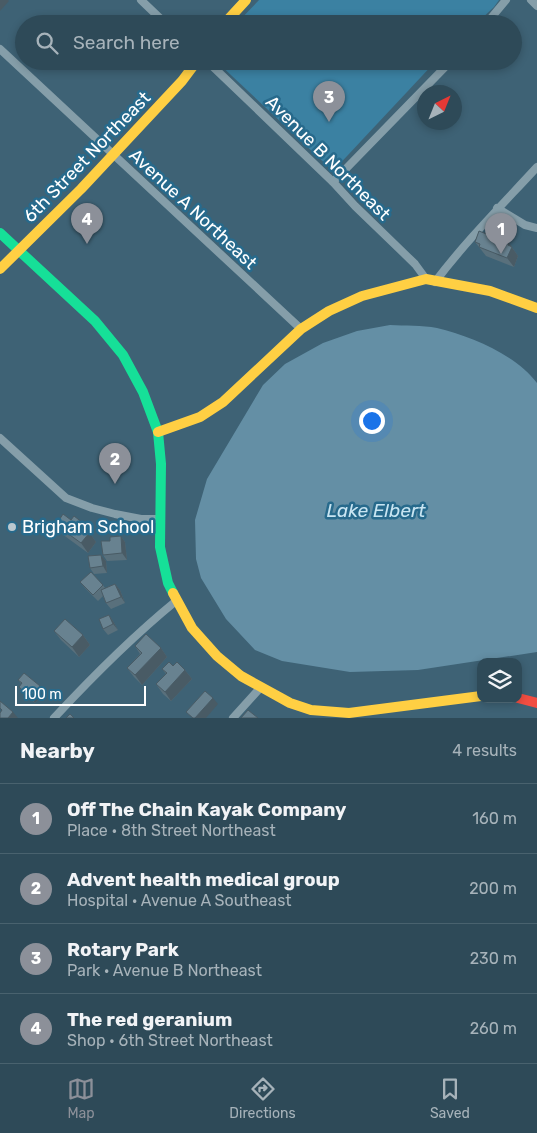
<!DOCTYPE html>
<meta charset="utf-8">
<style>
:root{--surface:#2e4a58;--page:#3a5461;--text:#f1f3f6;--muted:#a7b3ba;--line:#49626e;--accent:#8c9099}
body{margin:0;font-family:Rubik,sans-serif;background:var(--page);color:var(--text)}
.controls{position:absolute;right:15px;bottom:15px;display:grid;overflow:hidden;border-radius:10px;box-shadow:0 2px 8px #0003}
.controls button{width:45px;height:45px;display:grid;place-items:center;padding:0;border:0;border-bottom:1px solid var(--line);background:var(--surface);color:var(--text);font:25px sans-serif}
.compass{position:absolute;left:417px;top:85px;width:45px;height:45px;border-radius:50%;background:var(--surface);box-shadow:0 2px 8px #0003;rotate:43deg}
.scale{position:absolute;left:15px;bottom:12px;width:131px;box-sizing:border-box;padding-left:5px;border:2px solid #fff;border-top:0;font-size:14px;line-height:18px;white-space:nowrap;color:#fff;-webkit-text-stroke:4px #276a8c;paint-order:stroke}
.you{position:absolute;left:371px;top:420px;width:18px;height:18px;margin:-12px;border:4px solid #fff;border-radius:50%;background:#1a73e8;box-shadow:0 0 0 8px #1a73e833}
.badge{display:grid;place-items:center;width:32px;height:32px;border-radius:50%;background:var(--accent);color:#fff;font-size:16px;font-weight:700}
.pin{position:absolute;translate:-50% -41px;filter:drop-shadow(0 1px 2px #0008)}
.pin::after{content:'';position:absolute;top:26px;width:18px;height:15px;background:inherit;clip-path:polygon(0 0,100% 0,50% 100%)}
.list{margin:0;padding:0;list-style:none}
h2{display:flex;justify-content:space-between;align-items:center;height:65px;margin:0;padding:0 20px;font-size:21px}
h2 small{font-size:16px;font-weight:400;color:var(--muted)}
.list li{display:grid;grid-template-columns:32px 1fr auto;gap:15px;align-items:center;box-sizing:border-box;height:70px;padding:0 20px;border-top:1px solid var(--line)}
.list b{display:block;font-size:19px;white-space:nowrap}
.list p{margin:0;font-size:16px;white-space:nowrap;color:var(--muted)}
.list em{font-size:16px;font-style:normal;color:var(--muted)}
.icon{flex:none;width:28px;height:28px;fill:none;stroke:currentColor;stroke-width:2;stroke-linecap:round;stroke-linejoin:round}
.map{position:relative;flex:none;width:537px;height:718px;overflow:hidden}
.search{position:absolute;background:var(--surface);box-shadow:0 2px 8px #0003;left:15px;right:15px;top:15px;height:55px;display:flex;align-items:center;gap:12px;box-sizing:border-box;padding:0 18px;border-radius:28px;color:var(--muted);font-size:19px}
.sheet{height:345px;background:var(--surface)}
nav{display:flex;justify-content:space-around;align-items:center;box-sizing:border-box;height:70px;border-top:1px solid var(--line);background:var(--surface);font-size:14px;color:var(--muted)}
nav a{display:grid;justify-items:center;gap:2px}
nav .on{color:var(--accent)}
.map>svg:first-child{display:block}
</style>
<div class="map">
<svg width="537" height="718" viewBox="0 0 537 718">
<rect width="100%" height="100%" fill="#3e6275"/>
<!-- green -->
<g fill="#3b81a2">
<polygon points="259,0 499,0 494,7 476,24 236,24"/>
<polygon points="216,61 436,61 333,171"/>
</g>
<!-- water -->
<path fill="#648fa5" d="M390,325c15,1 32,0 47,3 34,8 79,27 100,55v269l-119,18 -68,2 -68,-11 -27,-11 -29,-31 -25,-41 -5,-19 -1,-39 12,-41 56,-94 22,-21 38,-21 34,-12z"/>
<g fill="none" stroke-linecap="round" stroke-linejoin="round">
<!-- street -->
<g stroke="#859ea9" stroke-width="8">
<polyline points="141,0 166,24"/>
<polyline points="531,0 537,6"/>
<polyline points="486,24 506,0"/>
<polyline points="0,49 301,329"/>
<polyline points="207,61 333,182 355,206 415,264 426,279"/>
<polyline points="333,182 451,61"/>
<polyline points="497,208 525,225 537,228"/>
<path d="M435,282c31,-41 67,-77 102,-115"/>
<polyline points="0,438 66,498 92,508 115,514 141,519 160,519"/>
<path d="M54,718c39,-42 78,-81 122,-117"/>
<polyline points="233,718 261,687"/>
</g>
<!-- fast -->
<polyline stroke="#16e098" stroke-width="10" points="0,233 95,321 123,355 143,392 158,432 161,464 160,547 168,583 173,593"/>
<!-- slow -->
<g stroke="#ffcf43" stroke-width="10">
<polyline points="224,24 246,0"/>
<polyline points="0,269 81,189 182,81 197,61"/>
<polyline points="158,432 200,417 223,402 301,329 329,311 362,296 426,279 490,291 537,308"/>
<polyline points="173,593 192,628 217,656 241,676 290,703 311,710 349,713 481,696"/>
</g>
<!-- jam -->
<polyline stroke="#f24e42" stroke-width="10" points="518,698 537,703"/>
</g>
<!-- wall -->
<g fill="#59707c">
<polygon points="475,242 509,243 518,256 514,267 486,256"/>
<polygon points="71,520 83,523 96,542 88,553 62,534 56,525"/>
<polygon points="121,536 125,542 127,560 107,561 103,555 110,541"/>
<polygon points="101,555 106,561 107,573 94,574 90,568"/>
<polygon points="80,582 103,585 105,588 115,584 120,590 125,603 111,609 106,603 103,596 98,601 85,588"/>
<polygon points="109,615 113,621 118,630 108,635 103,629"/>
<polygon points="54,631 83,635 90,645 79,657 61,640"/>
<polygon points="135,646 161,648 167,657 142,685 134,677 127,668 140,654"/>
<polygon points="162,669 185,670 192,679 171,701 163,694 156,684 166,674"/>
<polygon points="18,680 40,686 44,693 35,703 23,693 19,687 21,684"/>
</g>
<!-- shaded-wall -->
<g fill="#495b65">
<polygon points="0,0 8,0 9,1 0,11"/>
<polygon points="509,243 518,256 514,267 507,258 508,245"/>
<polygon points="83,523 96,542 88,553 81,543 81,526"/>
<polygon points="121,536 125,542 127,560 122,553"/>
<polygon points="101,555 106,561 107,573 103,566"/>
<polygon points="115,584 120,590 125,603 121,597"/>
<polygon points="109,615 113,621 118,630 113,624"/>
<polygon points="83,635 90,645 79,657 72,647"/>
<polygon points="161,648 167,657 142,685 135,675"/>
<polygon points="185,670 192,679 171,701 165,692"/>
<polygon points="40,686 44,693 35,703 30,697"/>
<polygon points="213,698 218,704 206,718 195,718"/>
<polygon points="13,712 18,718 8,718"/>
</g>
<!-- building -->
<g fill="#688290" stroke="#495b65">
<polygon points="479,231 509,243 508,245 512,247 507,258 479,247 480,244 475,242"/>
<polygon points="63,514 71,520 74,516 83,523 81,526 90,532 81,543 56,525"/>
<polygon points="121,536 122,553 103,555 101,541 110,541 110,537"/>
<polygon points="101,555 103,566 90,568 88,556"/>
<polygon points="91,572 103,585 93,595 80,582"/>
<polygon points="115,584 121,597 106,603 101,590"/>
<polygon points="109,615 113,624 103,629 99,619"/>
<polygon points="65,619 83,635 72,647 54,631"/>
<polygon points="146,634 161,648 135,675 127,668 142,653 135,646"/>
<polygon points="169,662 173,666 177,662 185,670 165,692 156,684 167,673 162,669"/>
<polygon points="24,673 40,686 30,697 19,687 22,683 18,680"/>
<polygon points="205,691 213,698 195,718 193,718 186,712"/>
<polygon points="0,701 13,712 8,718 0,718 0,713 2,710 0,708"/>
<polygon points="248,710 258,718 241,718"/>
<polygon points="70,714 74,718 66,718"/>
</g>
<!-- markers -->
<circle fill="#bbc8cf" stroke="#276a8c" stroke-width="2" cx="12" cy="527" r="5"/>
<g text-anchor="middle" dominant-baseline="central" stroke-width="5" stroke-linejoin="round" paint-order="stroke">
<!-- street labels -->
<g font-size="18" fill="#fff" stroke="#276a8c">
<text transform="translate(87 157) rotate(-46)">6th Street Northeast</text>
<text transform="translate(328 158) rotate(45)">Avenue B Northeast</text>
<text transform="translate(193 209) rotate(43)">Avenue A Northeast</text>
</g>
<!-- poi labels -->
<g font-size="18" fill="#fff" stroke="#276a8c" text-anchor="start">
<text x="22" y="527">Brigham School</text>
</g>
<!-- water labels -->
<g font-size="19" font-style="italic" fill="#c8e5f2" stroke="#276a8c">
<text x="376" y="510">Lake Elbert</text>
</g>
</g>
</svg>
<div class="controls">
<button><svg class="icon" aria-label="layers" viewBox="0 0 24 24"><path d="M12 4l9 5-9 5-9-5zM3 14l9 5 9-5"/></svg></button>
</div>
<svg class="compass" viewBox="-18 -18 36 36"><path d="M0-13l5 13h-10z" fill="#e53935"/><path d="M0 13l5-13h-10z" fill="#a7b3ba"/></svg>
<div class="scale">100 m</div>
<div class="you"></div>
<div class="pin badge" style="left:501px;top:254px">1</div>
<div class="pin badge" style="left:115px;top:484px">2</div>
<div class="pin badge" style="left:329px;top:122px">3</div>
<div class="pin badge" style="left:87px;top:244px">4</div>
<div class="search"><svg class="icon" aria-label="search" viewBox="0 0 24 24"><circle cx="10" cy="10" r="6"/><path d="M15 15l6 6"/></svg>Search here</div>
</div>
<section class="sheet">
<h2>Nearby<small>4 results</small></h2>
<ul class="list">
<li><span class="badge">1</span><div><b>Off The Chain Kayak Company</b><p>Place · 8th Street Northeast</p></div><em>160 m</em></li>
<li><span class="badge">2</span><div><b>Advent health medical group</b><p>Hospital · Avenue A Southeast</p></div><em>200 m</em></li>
<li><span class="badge">3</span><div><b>Rotary Park</b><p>Park · Avenue B Northeast</p></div><em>230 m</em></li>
<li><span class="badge">4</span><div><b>The red geranium</b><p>Shop · 6th Street Northeast</p></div><em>260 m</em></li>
</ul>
</section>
<nav>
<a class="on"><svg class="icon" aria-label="map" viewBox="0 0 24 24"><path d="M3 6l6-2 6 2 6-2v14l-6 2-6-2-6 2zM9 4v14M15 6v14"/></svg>Map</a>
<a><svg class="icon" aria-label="directions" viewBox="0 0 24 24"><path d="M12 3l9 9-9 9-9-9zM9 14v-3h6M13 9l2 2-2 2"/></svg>Directions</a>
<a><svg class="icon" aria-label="saved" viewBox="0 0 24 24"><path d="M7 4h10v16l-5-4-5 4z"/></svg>Saved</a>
</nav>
